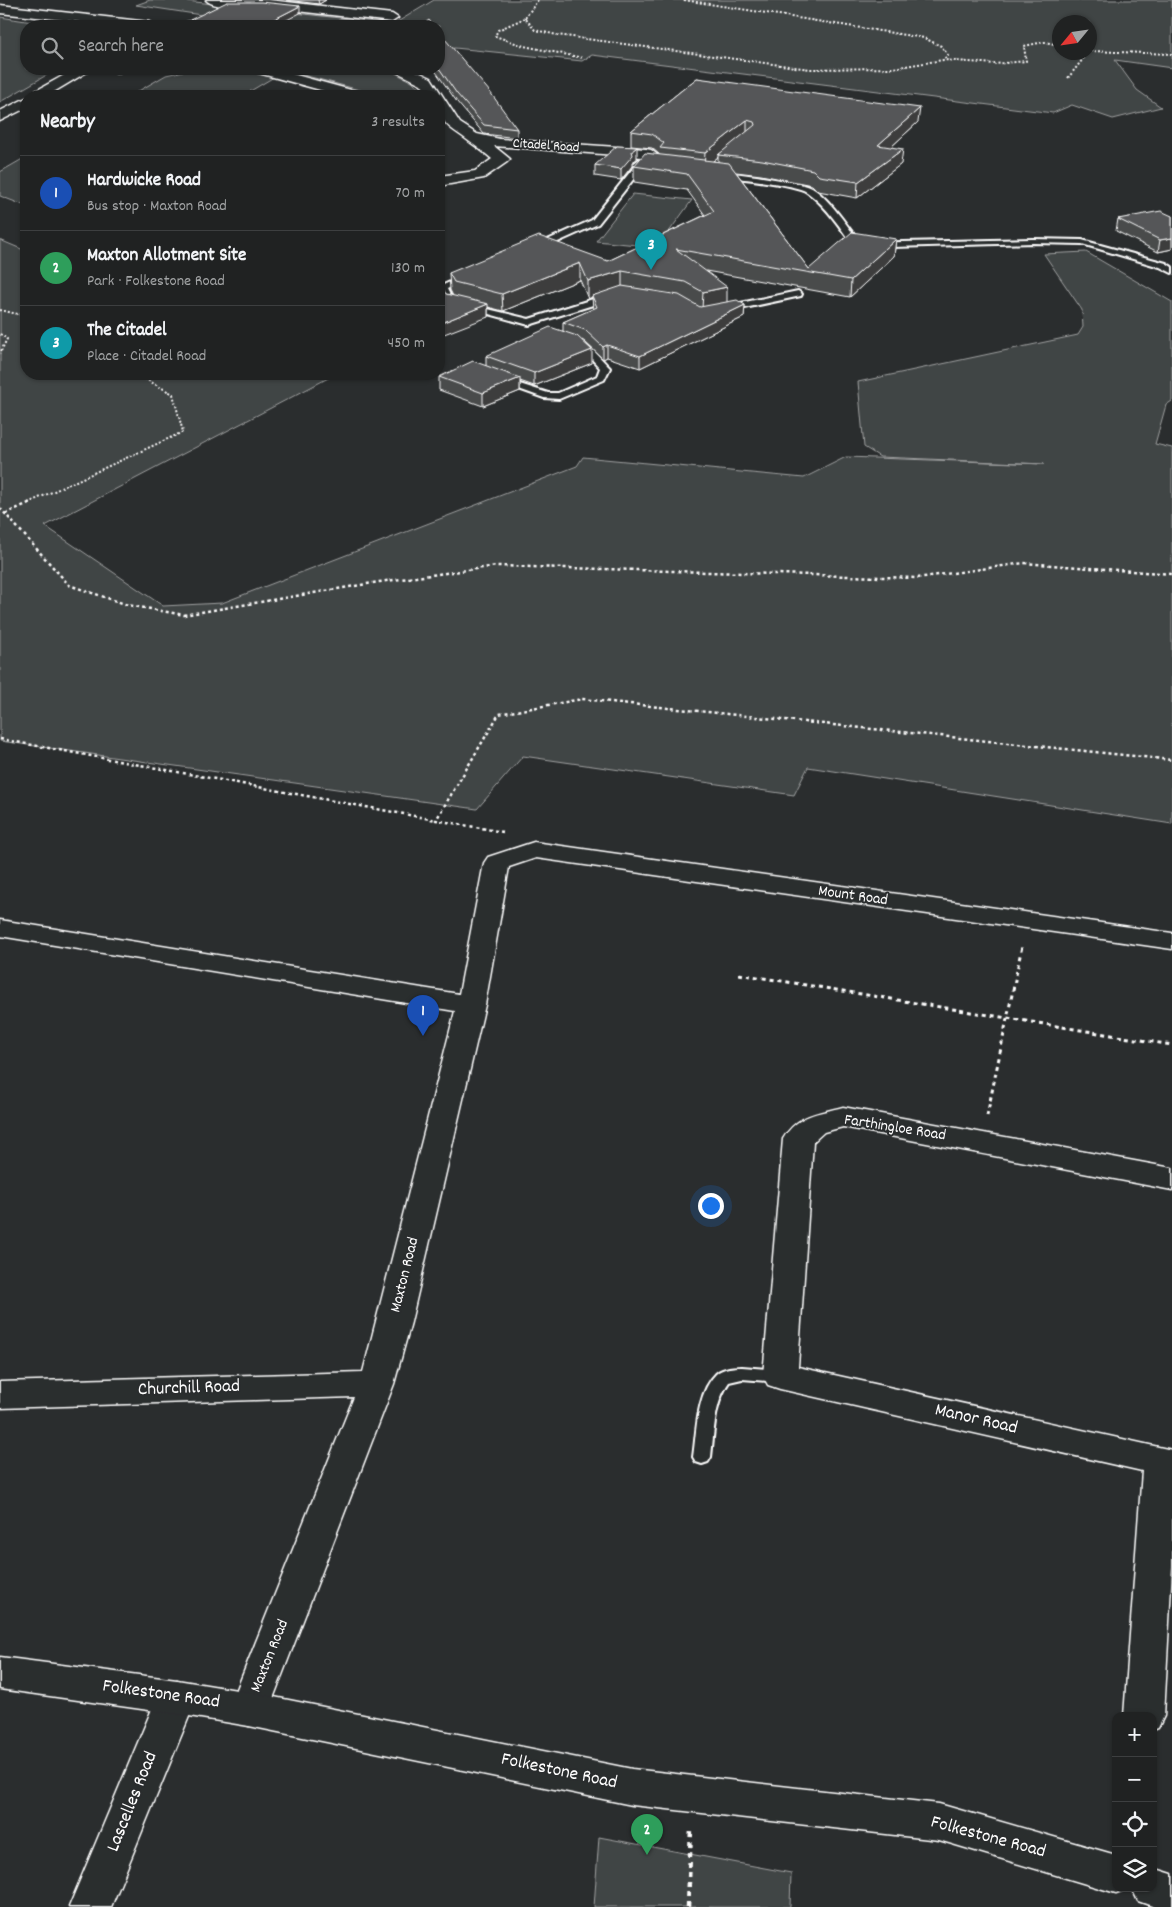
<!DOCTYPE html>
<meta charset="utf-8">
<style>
:root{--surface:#202222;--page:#2d2f2f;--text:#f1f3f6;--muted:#a2a4a5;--line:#3d3f40;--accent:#db2777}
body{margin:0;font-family:Dekko,sans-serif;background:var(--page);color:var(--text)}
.controls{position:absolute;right:15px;bottom:15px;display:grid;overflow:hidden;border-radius:10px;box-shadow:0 1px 4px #0004}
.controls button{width:45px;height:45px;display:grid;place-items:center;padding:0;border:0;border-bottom:1px solid var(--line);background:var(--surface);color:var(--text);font:25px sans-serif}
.compass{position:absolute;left:1052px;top:15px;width:45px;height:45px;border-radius:50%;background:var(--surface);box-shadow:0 1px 4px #0004;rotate:241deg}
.you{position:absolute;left:710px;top:1205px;width:18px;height:18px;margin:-12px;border:4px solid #fff;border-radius:50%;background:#1a73e8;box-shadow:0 0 0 8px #1a73e833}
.badge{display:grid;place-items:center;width:32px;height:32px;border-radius:50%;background:var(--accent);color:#fff;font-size:16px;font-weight:700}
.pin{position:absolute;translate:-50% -41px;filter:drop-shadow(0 1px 2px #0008)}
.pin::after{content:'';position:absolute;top:26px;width:18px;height:15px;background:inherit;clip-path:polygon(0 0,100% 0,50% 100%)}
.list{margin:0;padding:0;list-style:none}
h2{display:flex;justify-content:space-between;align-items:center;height:65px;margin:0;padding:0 20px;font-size:21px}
h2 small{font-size:16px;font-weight:400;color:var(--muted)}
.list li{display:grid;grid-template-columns:32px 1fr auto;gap:15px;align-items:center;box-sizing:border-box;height:75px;padding:0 20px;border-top:1px solid var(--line)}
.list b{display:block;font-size:19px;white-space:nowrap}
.list p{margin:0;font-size:16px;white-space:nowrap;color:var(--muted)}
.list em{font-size:16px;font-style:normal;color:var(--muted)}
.icon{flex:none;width:28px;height:28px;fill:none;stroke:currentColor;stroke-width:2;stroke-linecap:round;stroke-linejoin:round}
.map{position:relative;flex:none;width:1172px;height:1907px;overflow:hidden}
.search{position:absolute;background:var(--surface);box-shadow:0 1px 4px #0004;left:20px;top:20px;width:425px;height:55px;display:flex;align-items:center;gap:12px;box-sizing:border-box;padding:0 18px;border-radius:20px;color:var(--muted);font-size:19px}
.panel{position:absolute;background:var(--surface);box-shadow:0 1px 4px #0004;left:20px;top:90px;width:425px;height:290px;border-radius:20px}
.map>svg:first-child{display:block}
</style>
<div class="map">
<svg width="1172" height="1907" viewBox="0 0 1172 1907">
<rect width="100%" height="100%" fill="#2a2d2e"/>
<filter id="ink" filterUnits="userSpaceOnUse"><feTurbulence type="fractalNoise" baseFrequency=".02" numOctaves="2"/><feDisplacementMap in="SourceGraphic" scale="10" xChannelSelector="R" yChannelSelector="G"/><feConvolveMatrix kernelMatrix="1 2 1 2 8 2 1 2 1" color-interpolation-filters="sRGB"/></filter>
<g filter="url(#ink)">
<!-- green -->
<g fill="#414445" stroke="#a0a2a2" fill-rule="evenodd">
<path d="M150,0h27l217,24 40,-24h738v68l-57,-8 22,30 24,17 -48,12 -41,-14 -19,8 -461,-58 -10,6 -127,-13 -16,2v-24h-166l-137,-21zM1060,22h30v30h-30z"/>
<polygon points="0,17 58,26 26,26 26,69 57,69 0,102"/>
<polygon points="193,69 248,69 274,77 242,96 130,96 166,75"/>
<polygon points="281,69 388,69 414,83 425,96 382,96"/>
<polygon points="26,157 26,206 0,196 0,172"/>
<polygon points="633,194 692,200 658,247 596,241"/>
<polygon points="0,240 26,251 26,374 334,375 45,526 163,606 222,603 577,466 583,457 804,478 846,457 1044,464 880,457 864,447 858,382 1078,335 1083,327 1082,310 1044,254 1086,252 1172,302 1172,401 1166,405 1155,444 1172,448 1172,824 808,767 794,795 523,756 477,809 0,741"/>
<polygon points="599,1837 791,1873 790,1907 594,1907"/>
</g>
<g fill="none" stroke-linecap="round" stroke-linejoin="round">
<!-- lane casing -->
<g stroke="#fff" stroke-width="4">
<g id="lane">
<polygon points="638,162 651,165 643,167 598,224 540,250 534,250 534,246 592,220"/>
<path d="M717,172c11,-1 87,10 95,16 18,11 36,39 48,55l173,-4 49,1 84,23 6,4v6l-12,-6 -78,-23 -49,-1 -175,5h-3c-14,-19 -28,-42 -48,-56 -11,-8 -71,-14 -87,-16l-4,-2z"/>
<polygon points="463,276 470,278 447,289 454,303 447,305 439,287"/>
<polygon points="798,291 802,294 801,296 726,312 722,309 726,306"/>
<polygon points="609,294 612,295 612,299 529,325 467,308 471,305 529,319"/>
<polygon points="577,341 594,351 608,366 610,368 604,380 559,399 544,398 499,382 504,379 548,393 558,393 597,376 600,368 588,355 574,346 574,342"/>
<path d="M742,1367l38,3 6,1 3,5 -3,5 -6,1 -38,-3 -13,3c-15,21 -15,51 -18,75l-3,5 -6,2 -6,-2 -3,-5c4,-25 3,-63 23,-83 6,-6 17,-7 26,-7z"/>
</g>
</g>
<!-- street casing -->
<g stroke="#fff" stroke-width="3">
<g id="street">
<path d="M206,0h63l123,14 6,4 -6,4 -130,-15c-12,1 -48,2 -56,-7z"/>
<polygon points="0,5 149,22 155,26 117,26 0,13"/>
<polygon points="75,69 92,69 47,96 30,96 32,93"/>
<polygon points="253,69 274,69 362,93 364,96 342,96 255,72"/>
<path d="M395,69h17l19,9 29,45 17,11 23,5 146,10 5,1 11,8c-6,7 -18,11 -26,9l-3,-3 9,-7 -148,-11 16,13 -3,3 -23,16 -45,8v-10l36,-5 17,-12c-7,-6 -15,-12 -22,-17 -20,-16 -31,-15 -31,-46h-10l-8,-12 -24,-12z"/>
<polygon points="26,98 26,108 0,121 0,111"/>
<polygon points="534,842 1172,933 1172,949 536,858 509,867 485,1005 411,1322 394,1384 269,1709 263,1721 249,1726 235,1721 229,1709 354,1397 0,1408 0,1382 363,1372 455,1011 0,936 0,920 459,994 484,863 488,857"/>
<path d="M843,1107l329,61v22l-329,-63 -19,5 -11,10 -15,225 374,83v116l-8,150 -6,12 -5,2v-14h-29l18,-245 -362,-82 -12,-4 -5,-9 20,-237c15,-25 34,-25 60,-32z"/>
<polygon points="177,1680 191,1685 197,1697 111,1907 69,1907 157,1697 163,1685"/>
</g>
</g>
<!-- secondary casing -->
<g stroke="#fff" stroke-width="3">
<g id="secondary">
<polygon points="0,1657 177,1680 249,1692 632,1769 939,1804 1116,1855 1116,1888 1129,1888 1116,1893 939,1840 632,1805 249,1726 177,1714 0,1689"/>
<polygon points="1153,1868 1172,1874 1172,1907 1155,1907 1138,1901 1132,1888 1153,1888"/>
</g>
</g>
<!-- path-far3 -->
<g stroke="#fff" stroke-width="2" stroke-dasharray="2 2" stroke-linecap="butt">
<polyline points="538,0 525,18 535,30 557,35 810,69 893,68 943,60 995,64 1026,61 1024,46 1044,42 1060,45"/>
<polyline points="684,0 924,38 941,46 948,55 944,59"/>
<polyline points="525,18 498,30 495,36 524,46 583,58"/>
<polyline points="1090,51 1172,54"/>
<polyline points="1068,78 1083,59 1079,52"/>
<polyline points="0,310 26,316"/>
<polyline points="0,334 7,339 0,353"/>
<polyline points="28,503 183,432 173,394 136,374"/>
</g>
<!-- path-far2 -->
<g stroke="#fff" stroke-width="2.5" stroke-dasharray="3 3" stroke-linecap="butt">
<polyline points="0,508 69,585 128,605 184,615 379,582 497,566 917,578 1024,563 1172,574"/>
<polyline points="5,514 31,502"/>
<polyline points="0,739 436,820"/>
<polyline points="503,832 436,820 499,714 582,699 1172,760"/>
</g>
<!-- path-far1 -->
<g stroke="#fff" stroke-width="3" stroke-dasharray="4 4" stroke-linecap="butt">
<polyline points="739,974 1172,1045"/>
<polyline points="987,1116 1022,946"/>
</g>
<!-- path -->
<polyline stroke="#fff" stroke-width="4.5" stroke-dasharray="5 5" stroke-linecap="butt" points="688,1907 691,1829"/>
<!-- lane -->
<use href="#lane" fill="#2a2d2e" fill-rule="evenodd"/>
<!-- street -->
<use href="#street" fill="#2a2d2e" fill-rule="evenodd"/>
<!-- secondary -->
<use href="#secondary" fill="#2a2d2e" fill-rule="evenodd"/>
</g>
<!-- wall -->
<g fill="#494b4c" stroke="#fff" fill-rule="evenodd">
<polygon points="286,0 326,0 319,4"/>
<polygon points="104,69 127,69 118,74"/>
<polygon points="434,69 439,69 517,129 517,138 484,134 457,102"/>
<path d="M697,78l221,44 -27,25 10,17 -44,34 -39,-7 -6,-6 -51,-10 -25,-3 73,97 87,-30 -2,17 -44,41 -144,-26 21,31 18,3 -1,12 -104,51 -33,-11 -4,2 -18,-17 -3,-2 10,23 -58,23 -14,-5v10l-37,15 -44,-16v-13l47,-11v-10l77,-25v-9l30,-13 -1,-12 -4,2 -8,-19 -77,31 -15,-4v10l-42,-23 7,2 -3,-6 -1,-17 159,-12 97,-46 -18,-25 -53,-8v-16l26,-11 -8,-7 -21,-2v-15zM718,157v5l-5,-1z"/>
<polygon points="637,159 632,162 632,166 621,180 595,176 595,165"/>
<polygon points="1172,216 1172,249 1158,252 1116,231 1118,219"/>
</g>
<!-- shaded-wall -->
<g fill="#3c3d3e" stroke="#fff">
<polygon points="318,0 326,0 319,4"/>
<polygon points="300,6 300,13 276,26 261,26"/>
<polygon points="117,69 127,69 118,74"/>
<polygon points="920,108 918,122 877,160 878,145"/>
<polygon points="747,120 747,134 718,155 718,157 704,168 705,153"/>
<polygon points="637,147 637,159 632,162 632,166 621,180 621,169 632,151"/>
<polygon points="903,149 901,164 857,198 858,182"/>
<polygon points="1172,238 1172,249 1158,252 1160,240"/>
<polygon points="896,239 894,256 850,297 851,280"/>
<polygon points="580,263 580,280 503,311 502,294"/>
<polygon points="622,271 622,288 592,296 592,297 588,299 588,281"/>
<polygon points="727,287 727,304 702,309 703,292"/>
<polygon points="488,304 488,317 439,336 439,324"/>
<polygon points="745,305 744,317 640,368 640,356"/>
<polygon points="607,345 607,357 603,359 603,347"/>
<polygon points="592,350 592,363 534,386 534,373"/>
<polygon points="520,378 520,391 483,406 483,393"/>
</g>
<!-- building -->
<g fill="#555758" stroke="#fff">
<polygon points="227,2 261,2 300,6 261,26 165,26 192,20 190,20"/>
<polygon points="429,20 434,26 421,26"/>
<polygon points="439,32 490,92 517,129 484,125 457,94 439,68"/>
<polygon points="697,78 920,108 878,145 903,149 858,182 819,176 813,170 762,160 718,155 755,125 754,122 747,120 705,153 660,148 664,143 652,134 631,131"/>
<polygon points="617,146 637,147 632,151 633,155 621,169 595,165"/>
<polygon points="645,153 729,163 809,269 852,232 896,239 851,280 676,249 727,287 703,292 685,282 622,271 588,281 580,263 502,294 454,282 449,273 539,236 608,261 714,211 687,174 634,166"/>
<polygon points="1161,211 1172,216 1172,238 1160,240 1118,219"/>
<polygon points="439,282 446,294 488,304 439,324"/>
<polygon points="622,286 679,295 700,307 737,300 745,305 640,356 607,345 603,347 585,330 563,322 597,307 592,296"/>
<polygon points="550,327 577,336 592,350 534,373 486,356"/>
<polygon points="473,361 520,378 483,393 439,377"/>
</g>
</g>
<g text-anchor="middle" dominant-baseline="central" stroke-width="4" stroke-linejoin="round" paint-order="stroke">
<!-- far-street labels -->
<g font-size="14" fill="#fff" stroke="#2a2d2e">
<text transform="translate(546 146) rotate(4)">Citadel Road</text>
</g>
<!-- street labels -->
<g font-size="16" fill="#fff" stroke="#2a2d2e">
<text transform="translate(853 896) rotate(8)">Mount Road</text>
<text transform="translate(895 1128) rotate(9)">Farthingloe Road</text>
<text transform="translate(405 1275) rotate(-76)">Maxton Road</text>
<text transform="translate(270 1656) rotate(-68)">Maxton Road</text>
</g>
<!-- near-street labels -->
<g font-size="19" fill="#fff" stroke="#2a2d2e">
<text transform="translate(189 1389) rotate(-2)">Churchill Road</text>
<text transform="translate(976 1420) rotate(13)">Manor Road</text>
<text transform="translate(161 1695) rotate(8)">Folkestone Road</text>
<text transform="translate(559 1772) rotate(12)">Folkestone Road</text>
<text transform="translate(133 1802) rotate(-68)">Lascelles Road</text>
<text transform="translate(988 1838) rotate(15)">Folkestone Road</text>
</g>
</g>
</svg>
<div class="controls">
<button>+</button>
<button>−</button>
<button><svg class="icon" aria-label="locate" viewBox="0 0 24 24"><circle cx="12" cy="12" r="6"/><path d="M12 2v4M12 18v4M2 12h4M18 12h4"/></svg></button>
<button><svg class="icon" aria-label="layers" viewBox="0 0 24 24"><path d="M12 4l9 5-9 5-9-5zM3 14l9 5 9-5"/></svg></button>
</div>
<svg class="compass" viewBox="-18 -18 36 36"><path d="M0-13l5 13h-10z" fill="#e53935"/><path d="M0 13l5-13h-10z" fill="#a2a4a5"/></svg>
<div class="you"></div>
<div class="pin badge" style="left:423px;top:1036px;background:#1a4fb4">1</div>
<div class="pin badge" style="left:647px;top:1855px;background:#2e9e5b">2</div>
<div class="pin badge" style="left:651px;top:270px;background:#0f9aa8">3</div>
<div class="search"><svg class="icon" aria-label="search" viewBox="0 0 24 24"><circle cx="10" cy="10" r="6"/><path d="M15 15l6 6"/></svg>Search here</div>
<section class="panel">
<h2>Nearby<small>3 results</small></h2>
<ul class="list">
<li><span class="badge" style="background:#1a4fb4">1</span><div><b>Hardwicke Road</b><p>Bus stop · Maxton Road</p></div><em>70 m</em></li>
<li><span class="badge" style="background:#2e9e5b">2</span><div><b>Maxton Allotment Site</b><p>Park · Folkestone Road</p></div><em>130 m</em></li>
<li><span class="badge" style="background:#0f9aa8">3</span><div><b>The Citadel</b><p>Place · Citadel Road</p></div><em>450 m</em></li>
</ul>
</section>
</div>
